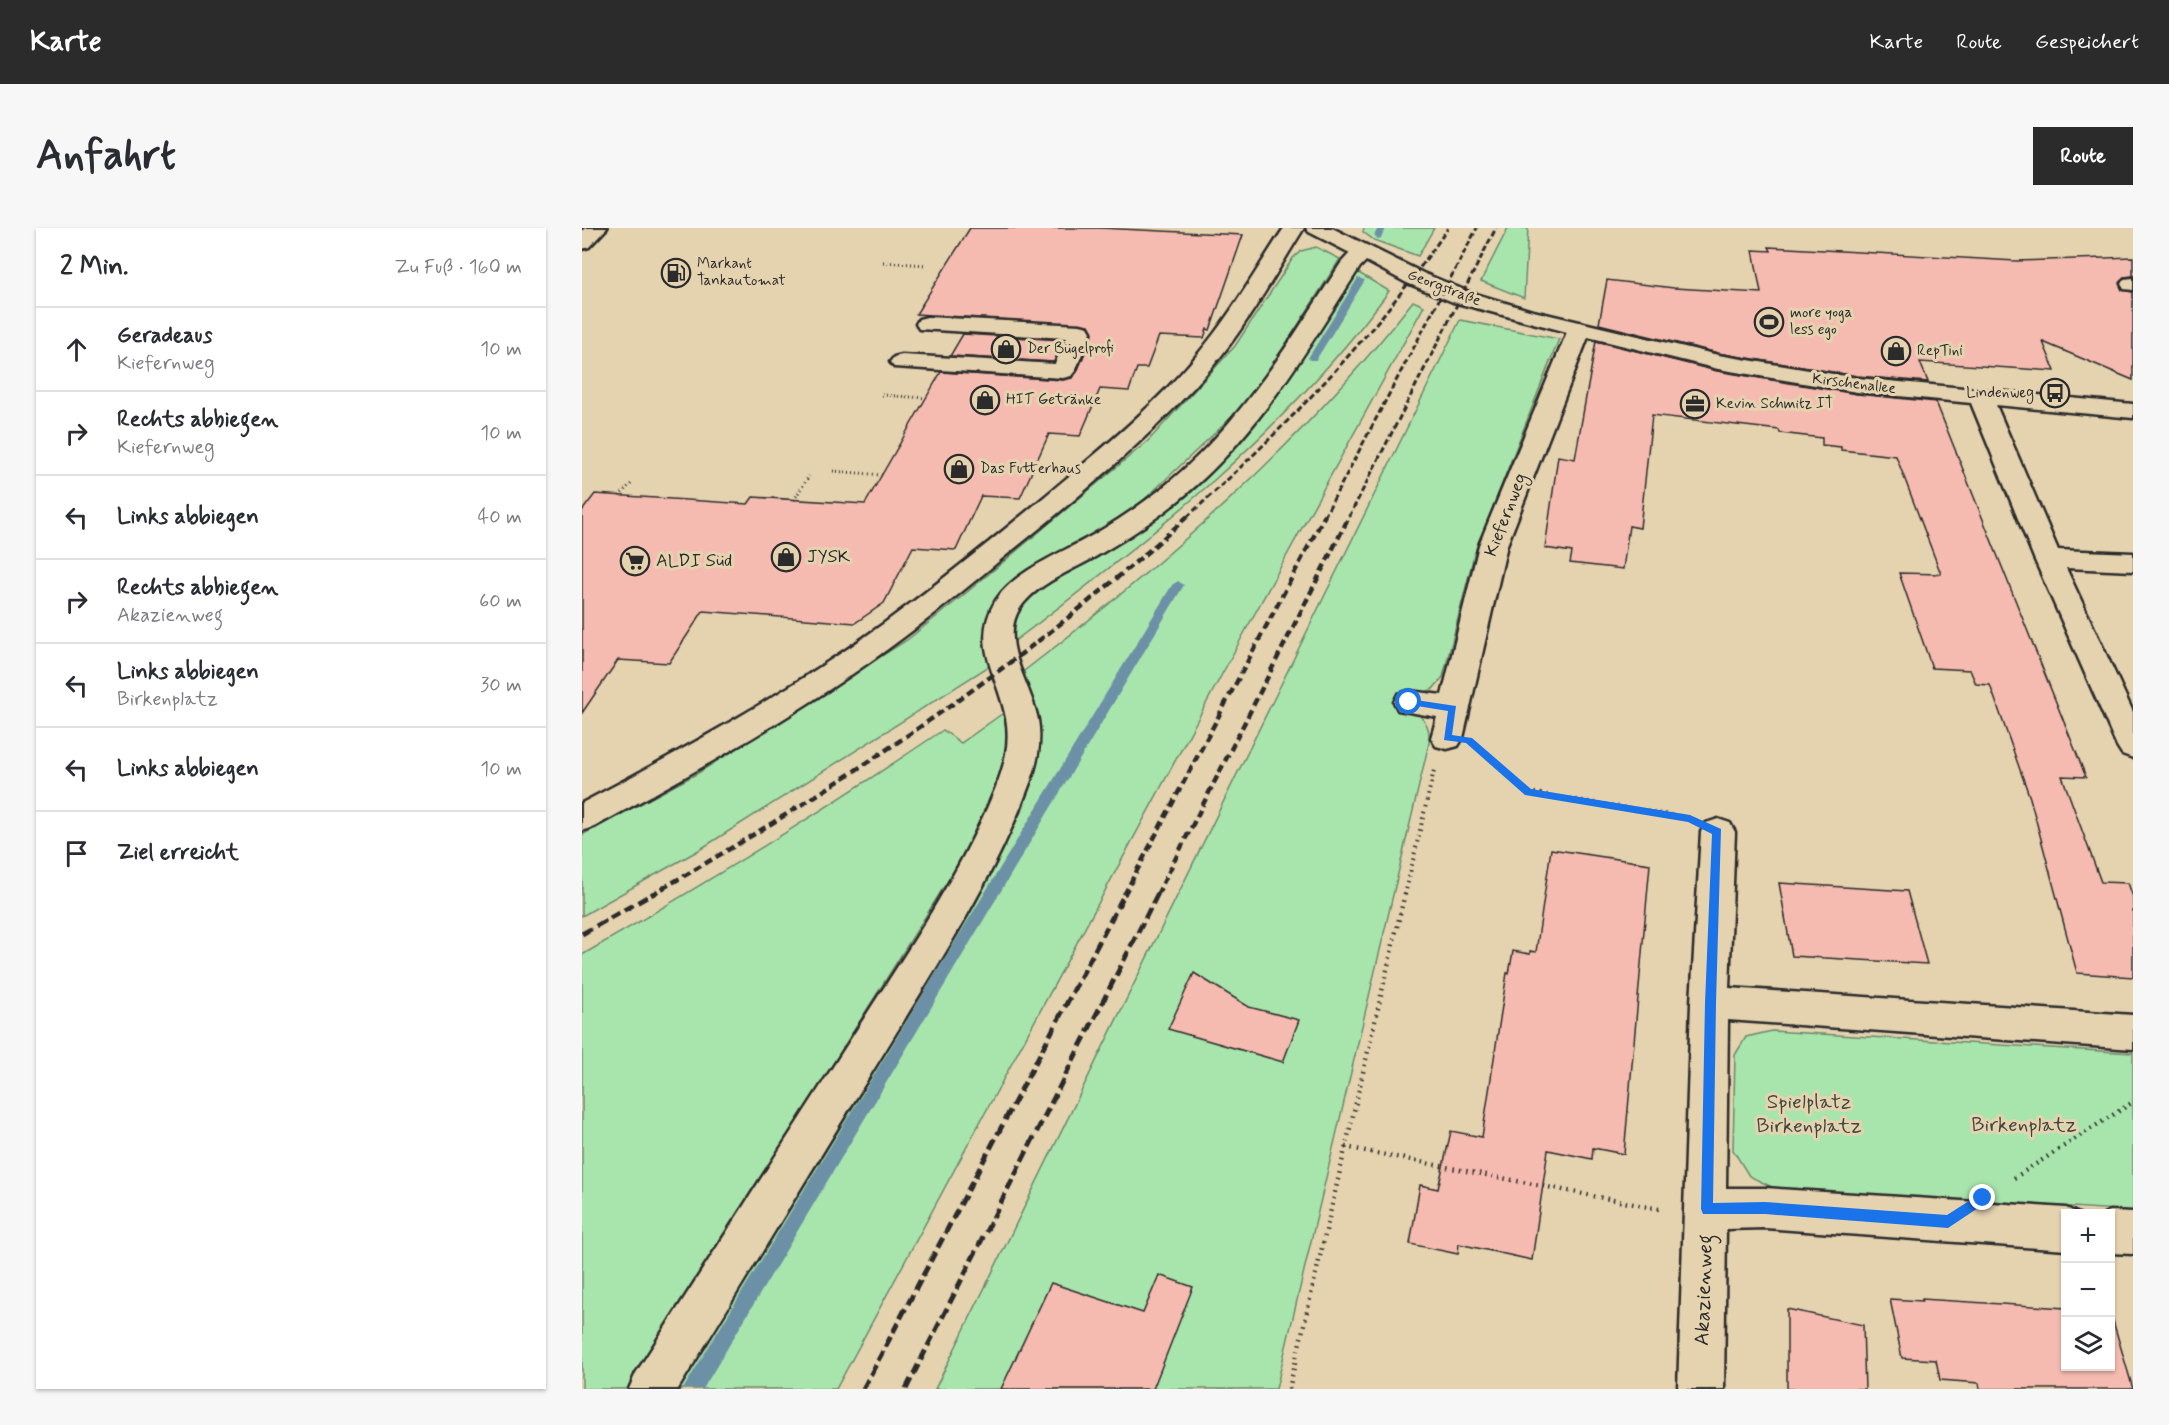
<!DOCTYPE html>
<html lang="de">
<meta charset="utf-8">
<style>
:root{--surface:#fff;--page:#f7f7f7;--text:#2b2b33;--muted:#7c7c81;--line:#e1e1e2;--accent:#2b2b2b}
body{margin:0;font-family:Mynerve,sans-serif;background:var(--page);color:var(--text)}
.controls{position:absolute;right:18px;bottom:18px;display:grid;overflow:hidden;border-radius:0px;box-shadow:0 2px 4px #0004}
.controls button{width:54px;height:54px;display:grid;place-items:center;padding:0;border:0;border-bottom:2px solid var(--line);background:var(--surface);color:var(--text);font:30px sans-serif}
.stop{position:absolute;width:18px;height:18px;margin:-14px;border:4px solid #1a73e8;border-radius:50%;background:#fff}
.stop.end{background:#1a73e8;border-color:#fff;box-shadow:0 2px 6px #0008}
.list{margin:0;padding:0;list-style:none}
h2{display:flex;justify-content:space-between;align-items:center;height:78px;margin:0;padding:0 24px;font-size:26px}
h2 small{font-size:20px;font-weight:400;color:var(--muted)}
.list li{display:grid;grid-template-columns:39px 1fr auto;gap:18px;align-items:center;box-sizing:border-box;height:84px;padding:0 24px;border-top:2px solid var(--line)}
.list b{display:block;font-size:22px;white-space:nowrap}
.list p{margin:0;font-size:20px;white-space:nowrap;color:var(--muted)}
.list em{font-size:20px;font-style:normal;color:var(--muted)}
.icon{flex:none;width:33px;height:33px;fill:none;stroke:currentColor;stroke-width:2;stroke-linecap:round;stroke-linejoin:round}
.map{position:relative;flex:none;width:1551px;height:1161px;overflow:hidden;border-radius:0px}
header{display:flex;align-items:center;gap:36px;box-sizing:border-box;height:84px;padding:0 30px;background:var(--accent);color:#fff}
header strong{font-size:28px}
nav{display:flex;gap:33px;margin-inline-start:auto;font-size:21px}
.intro{display:flex;align-items:center;justify-content:space-between;box-sizing:border-box;height:144px;padding:0 36px}
h1{margin:0;font-size:42px}
.button{padding:15px 27px;border-radius:0px;background:var(--accent);color:#fff;font-size:21px;font-weight:700}
main{display:flex;gap:36px;padding:0 36px}
aside{flex:1;background:var(--surface);border-radius:0px;box-shadow:0 2px 4px #0004}
.map>svg:first-child{display:block}
</style>
<header>
<strong>Karte</strong>
<nav><a>Karte</a><a>Route</a><a>Gespeichert</a></nav>
</header>
<div class="intro"><h1>Anfahrt</h1><a class="button">Route</a></div>
<main>
<aside>
<h2>2 Min.<small>Zu Fuß · 160 m</small></h2>
<ul class="list">
<li><svg class="icon" aria-label="ahead" viewBox="0 0 24 24"><path d="M12 20V5M6 11l6-6 6 6"/></svg><div><b>Geradeaus</b><p>Kiefernweg</p></div><em>10 m</em></li>
<li><svg class="icon" aria-label="right" viewBox="0 0 24 24"><path d="M7 20v-9h11M14 6l5 5-5 5"/></svg><div><b>Rechts abbiegen</b><p>Kiefernweg</p></div><em>10 m</em></li>
<li><svg class="icon" aria-label="left" viewBox="0 0 24 24"><path d="M17 20v-9H6M10 6l-5 5 5 5"/></svg><div><b>Links abbiegen</b></div><em>40 m</em></li>
<li><svg class="icon" aria-label="right" viewBox="0 0 24 24"><path d="M7 20v-9h11M14 6l5 5-5 5"/></svg><div><b>Rechts abbiegen</b><p>Akazienweg</p></div><em>60 m</em></li>
<li><svg class="icon" aria-label="left" viewBox="0 0 24 24"><path d="M17 20v-9H6M10 6l-5 5 5 5"/></svg><div><b>Links abbiegen</b><p>Birkenplatz</p></div><em>30 m</em></li>
<li><svg class="icon" aria-label="left" viewBox="0 0 24 24"><path d="M17 20v-9H6M10 6l-5 5 5 5"/></svg><div><b>Links abbiegen</b></div><em>10 m</em></li>
<li><svg class="icon" aria-label="arrive" viewBox="0 0 24 24"><path d="M6 21V4h12l-3 4 3 4H6"/></svg><div><b>Ziel erreicht</b></div></li>
</ul>
</aside>
<div class="map">
<svg width="1551" height="1161" viewBox="0 0 1551 1161">
<rect width="100%" height="100%" fill="#e5d3b0"/>
<filter id="ink" filterUnits="userSpaceOnUse"><feTurbulence type="fractalNoise" baseFrequency=".0167" numOctaves="2"/><feDisplacementMap in="SourceGraphic" scale="12" xChannelSelector="R" yChannelSelector="G"/><feConvolveMatrix kernelMatrix="1 2 1 2 8 2 1 2 1" color-interpolation-filters="sRGB"/></filter>
<g filter="url(#ink)">
<!-- green -->
<g fill="#a8e5ac" stroke="#6a886c" stroke-width="1.5">
<polygon points="782,0 852,0 836,28 792,12 781,4"/>
<polygon points="926,0 946,0 942,70 899,53"/>
<polygon points="734,19 758,31 669,171 547,286 415,371 404,396 404,414 409,437 117,622 0,688 0,607 116,545 325,412 378,370 567,212 653,118 711,30 719,23"/>
<path d="M775,44l32,19c-102,139 -240,249 -377,352v-28l9,-14 220,-165 35,-40 62,-99z"/>
<path d="M831,73l11,5 -176,320 -412,763h-162l299,-486 51,-97 12,-53 -12,-82c142,-109 279,-228 389,-370z"/>
<path d="M878,92l99,19 -85,216 -31,122 -10,12 -14,5 -3,18c11,10 14,16 13,31l-153,646h-341z"/>
<path d="M424,483l2,24 -10,55 -29,57 -340,542h-47v-434c123,-71 243,-145 361,-225l18,13z"/>
<polygon points="1190,803 1551,825 1551,983 1192,960 1167,948 1151,922 1153,827 1164,809"/>
</g>
<g fill="none" stroke-linecap="round" stroke-linejoin="round">
<!-- stream -->
<g fill="#6c91a6" fill-rule="evenodd">
<polygon points="796,0 804,0 799,10 796,11 792,8"/>
<polygon points="776,50 783,52 734,132 728,132 726,130"/>
<polygon points="596,353 602,357 121,1161 101,1161 590,357"/>
</g>
</g>
<!-- building -->
<g fill="#f6bbb0" stroke="#2b2b2b" stroke-width="1.5">
<polygon points="388,0 518,0 661,7 628,102 625,101 622,110 577,108 565,140 555,140 547,163 518,161 498,208 467,206 438,270 399,268 374,322 331,319 302,375 273,395 121,383 87,435 36,432 0,485 0,283 13,266 166,276 171,269 283,276 359,144 481,152 490,150 495,144 511,105 507,97 334,86"/>
<polygon points="1187,19 1434,33 1551,29 1551,48 1542,49 1537,55 1540,62 1551,64 1551,152 1461,114 1473,143 1338,134 1346,154 1275,148 1136,125 1017,96 1025,52 1092,60 1179,65 1171,22 1189,23"/>
<polygon points="381,106 481,112 472,134 368,128"/>
<polygon points="1014,113 1135,143 1275,166 1354,174 1504,549 1480,548 1519,654 1546,655 1551,669 1551,749 1495,745 1448,570 1408,457 1394,456 1388,442 1350,440 1317,345 1359,346 1314,228 1259,222 1259,219 1240,217 1240,210 1198,205 1197,202 1070,187 1058,300 1047,298 1041,341 988,335 990,324 963,320 976,228 993,231"/>
<polygon points="969,621 1068,636 1042,926 1011,920 1010,931 966,922 950,1032 877,1016 876,1026 828,1016 838,957 856,961 869,903 900,909 925,745 927,746 931,723 948,726 948,723 954,724"/>
<polygon points="1197,655 1325,663 1345,736 1210,728"/>
<polygon points="612,745 667,779 717,792 701,834 586,801"/>
<polygon points="577,1047 611,1059 571,1161 419,1161 469,1055 561,1085"/>
<polygon points="1308,1071 1340,1073 1340,1071 1484,1080 1484,1138 1528,1138 1529,1086 1551,1161 1398,1161 1397,1155 1358,1152 1354,1132 1320,1130"/>
<polygon points="1205,1081 1281,1097 1283,1161 1205,1161"/>
</g>
<g fill="none" stroke-linecap="round" stroke-linejoin="round">
<!-- minor casing -->
<g stroke="#2b2b2b" stroke-width="5">
<g id="minor">
<polygon points="3,0 25,0 7,19 0,21 0,3"/>
<path d="M702,0h20c-29,46 -56,96 -91,138 -59,68 -128,126 -198,182 -37,30 -73,61 -111,89 -97,73 -204,132 -310,190l-12,4v-28c103,-54 207,-111 301,-179 55,-40 108,-83 160,-126 54,-45 110,-90 155,-144 33,-39 58,-84 86,-126z"/>
<path d="M724,0h26l91,45 46,19 60,18 189,45 139,23 276,26v14l-137,-13 62,145 75,3v18l-67,-3 67,144v46l-11,-4 -5,-8 -83,-188 -63,-155 -114,-11 -139,-23 -130,-32 -81,208 -44,193 -5,8 -11,3 -11,-3 -5,-8 6,-21 -39,-7 -4,-8 4,-8 11,-3 33,4 37,-150 88,-213 -114,-30 -46,-19 -41,-22 -6,6c-53,82 -100,165 -176,229 -26,22 -55,41 -84,58 -26,16 -63,29 -80,54 -22,34 12,78 18,112 4,24 -1,46 -10,68 -36,96 -95,184 -148,271 -68,110 -134,220 -202,330h-49l7,-16c71,-110 142,-221 213,-331 52,-82 108,-161 145,-250 10,-24 17,-48 12,-74 -8,-43 -36,-75 -10,-118 18,-29 68,-48 97,-65 26,-15 51,-32 74,-51 75,-62 122,-141 174,-221l9,-10 -41,-21z"/>
<polygon points="1551,50 1551,62 1542,61 1539,56 1542,51"/>
<polygon points="345,89 498,97 506,99 509,104 493,143 489,148 481,150 312,139 308,134 312,129 320,127 473,136 484,110 337,101 334,96 337,91"/>
<polygon points="1136,591 1148,595 1153,604 1147,760 1551,787 1551,821 1146,792 1144,960 1183,960 1484,980 1497,986 1484,986 1484,1022 1183,1000 1144,1001 1142,1161 1096,1161 1109,775 1119,604 1124,595"/>
<polygon points="1528,983 1551,984 1551,1026 1528,1025 1528,986 1522,986"/>
</g>
</g>
<!-- path-far2 -->
<g stroke="#2b2b2b" stroke-width="3" stroke-dasharray="1 3" stroke-linecap="butt">
<polyline points="301,34 344,37"/>
<polyline points="300,167 344,170"/>
<polyline points="251,243 300,247"/>
<polyline points="37,268 49,256"/>
<polyline points="212,272 227,248"/>
</g>
<!-- path-far1 -->
<g stroke="#2b2b2b" stroke-width="4" stroke-dasharray="1.5 4.5" stroke-linecap="butt">
<polyline points="901,525 946,564 1099,589"/>
<polyline points="823,667 852,542"/>
</g>
<!-- path -->
<g stroke="#2b2b2b" stroke-width="4.5" stroke-dasharray="1.5 5" stroke-linecap="butt">
<polyline points="763,919 1077,981"/>
<polyline points="1432,950 1551,874"/>
<polyline points="707,1161 823,665"/>
</g>
<!-- minor -->
<use href="#minor" fill="#e5d3b0" fill-rule="evenodd"/>
<!-- rail-far2 -->
<g stroke="#2b2b2b" stroke-width="3" stroke-dasharray="6 3" stroke-linecap="butt">
<path d="M605,289c97,-88 187,-180 261,-289"/>
<polyline points="742,289 895,0"/>
<polyline points="767,289 914,0"/>
</g>
<!-- rail-far1 -->
<g stroke="#2b2b2b" stroke-width="4.5" stroke-dasharray="8 4.5" stroke-linecap="butt">
<path d="M69,667c190,-109 376,-232 538,-380"/>
<polyline points="542,667 743,287"/>
<polyline points="575,667 768,287"/>
</g>
<!-- rail -->
<g stroke="#2b2b2b" stroke-width="5" stroke-dasharray="11 5" stroke-linecap="butt">
<polyline points="0,706 72,665"/>
<polyline points="281,1161 543,665"/>
<polyline points="324,1161 576,665"/>
</g>
</g>
</g>
<!-- route -->
<polygon fill="#1a73e8" points="827,471 874,478 870,507 890,510 949,561 1108,587 1139,601 1134,775 1131,975 1183,974 1365,987 1401,964 1405,966 1405,974 1366,1000 1183,986 1121,986 1119,981 1123,775 1130,606 1106,594 943,567 884,515 862,512 866,483 823,476 822,474"/>
<!-- icons -->
<defs>
<g id="fuel-ring" transform="scale(1.5)"><circle r="9.5" fill="#e5d3b0" stroke="#2b2b2b" stroke-width="1.5"/><path d="M-5.5-6h7V0h2V4h1.3V-2.5L3-4.5l.8-.8L6-3V5H2.5V1h-1V6h-7ZM-4.2-4.7v3.2H.2V-4.7Z" fill="#2b2b2b"/></g>
<g id="stadium-ring" transform="scale(1.5)"><circle r="9.5" fill="#e5d3b0" stroke="#2b2b2b" stroke-width="1.5"/><path d="M0-5a6.5 5 0 1 0 0 10a6.5 5 0 1 0 0-10ZM-3.5-1.8h7v3.6h-7Z" fill="#2b2b2b"/></g>
<g id="shop-ring" transform="scale(1.5)"><circle r="9.5" fill="#e5d3b0" stroke="#2b2b2b" stroke-width="1.5"/><path d="M-5-2.5h2.3a2.7 3.5 0 0 1 5.4 0H5L5.5 6h-11ZM-1.5-2.5h3a1.5 2.3 0 0 0-3 0Z" fill="#2b2b2b"/></g>
<g id="bus-ring" transform="scale(1.5)"><circle r="9.5" fill="#e5d3b0" stroke="#2b2b2b" stroke-width="1.5"/><path d="M-5-6H5V4H4V6H2V4H-2V6H-4V4H-5ZM-3.5-4V0h7V-4ZM-3.5 1.2v1.5H-2V1.2ZM2 1.2v1.5H3.5V1.2Z" fill="#2b2b2b"/></g>
<g id="office-ring" transform="scale(1.5)"><circle r="9.5" fill="#e5d3b0" stroke="#2b2b2b" stroke-width="1.5"/><path d="M-6-3h4V-5.5h4V-3h4V5H-6ZM-1-4.5V-3h2v-1.5ZM-6 0V1H6V0Z" fill="#2b2b2b"/></g>
<g id="supermarket-ring" transform="scale(1.5)"><circle r="9.5" fill="#e5d3b0" stroke="#2b2b2b" stroke-width="1.5"/><path d="M-6-5.5h2.5l.6 2H6L4.5 2H-2.5L-4.4-4H-6ZM-1.5 3.2a1.3 1.3 0 1 0 .1 0ZM3 3.2a1.3 1.3 0 1 0 .1 0Z" fill="#2b2b2b"/></g>
</defs>
<g fill-rule="evenodd">
<use href="#fuel-ring" x="94" y="45"/>
<use href="#stadium-ring" x="1187" y="94"/>
<use href="#shop-ring" x="424" y="121"/>
<use href="#shop-ring" x="1314" y="123"/>
<use href="#bus-ring" x="1473" y="165"/>
<use href="#shop-ring" x="403" y="172"/>
<use href="#office-ring" x="1113" y="176"/>
<use href="#shop-ring" x="377" y="241"/>
<use href="#shop-ring" x="204" y="329"/>
<use href="#supermarket-ring" x="53" y="333"/>
</g>
<g text-anchor="middle" dominant-baseline="central" stroke-width="6" stroke-linejoin="round" paint-order="stroke">
<!-- far-poi labels -->
<g font-size="15" fill="#2b2b2b" stroke="#e5d3b0" text-anchor="start">
<text x="115" y="36">Markant<tspan x="115" dy="17">Tankautomat</tspan></text>
<text x="1208" y="85">more yoga<tspan x="1208" dy="17">less ego</tspan></text>
<text x="445" y="121">Der Bügelprofi</text>
<text x="1335" y="123">RepTini</text>
<text x="1452" y="165" text-anchor="end">Lindenweg</text>
<text x="424" y="172">HIT Getränke</text>
<text x="1134" y="176">Kevin Schmitz IT</text>
<text x="398" y="241">Das Futterhaus</text>
</g>
<!-- far-street labels -->
<g font-size="15" fill="#2b2b2b" stroke="#e5d3b0">
<text transform="translate(862 60) rotate(21)">Georgstraße</text>
<text transform="translate(1272 156) rotate(7)">Kirschenallee</text>
</g>
<!-- street labels -->
<g font-size="18" fill="#2b2b2b" stroke="#e5d3b0">
<text transform="translate(924 287) rotate(-69)">Kiefernweg</text>
</g>
<!-- poi labels -->
<g font-size="18" fill="#2b2b2b" stroke="#e5d3b0" text-anchor="start">
<text x="225" y="329">JYSK</text>
<text x="74" y="333">ALDI Süd</text>
</g>
<!-- near-park labels -->
<g font-size="21" fill="#3e473e" stroke="#e5d3b0">
<text x="1227" y="874">Spielplatz<tspan x="1227" dy="24">Birkenplatz</tspan></text>
<text x="1442" y="897">Birkenplatz</text>
</g>
<!-- near-street labels -->
<g font-size="21" fill="#2b2b2b" stroke="#e5d3b0">
<text transform="translate(1122 1062) rotate(-88)">Akazienweg</text>
</g>
</g>
</svg>
<div class="controls">
<button>+</button>
<button>−</button>
<button><svg class="icon" aria-label="layers" viewBox="0 0 24 24"><path d="M12 4l9 5-9 5-9-5zM3 14l9 5 9-5"/></svg></button>
</div>
<div class="stop" style="left:827px;top:474px"></div>
<div class="stop end" style="left:1401px;top:970px"></div>
</div>
</main>
